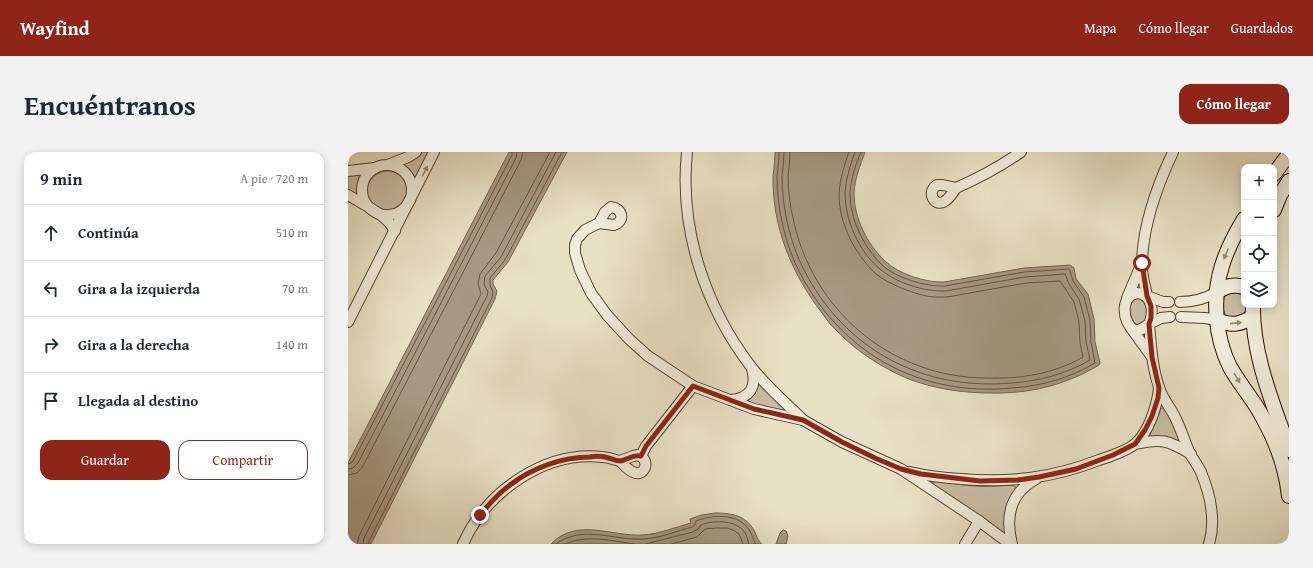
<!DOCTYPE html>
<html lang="es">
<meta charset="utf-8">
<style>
:root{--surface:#fff;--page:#f2f2f3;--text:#1f2937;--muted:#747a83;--line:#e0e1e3;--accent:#8f2418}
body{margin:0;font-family:"Gentium Book Plus",serif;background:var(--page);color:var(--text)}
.controls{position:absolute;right:12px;top:12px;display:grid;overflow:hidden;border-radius:8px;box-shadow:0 2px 10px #0003}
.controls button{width:36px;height:36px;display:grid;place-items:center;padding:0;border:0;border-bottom:1px solid var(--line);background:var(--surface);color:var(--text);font:20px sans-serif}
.stop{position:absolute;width:12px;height:12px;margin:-9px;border:3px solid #8f2418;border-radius:50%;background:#fff}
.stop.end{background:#8f2418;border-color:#fff;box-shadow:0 1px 4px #0008}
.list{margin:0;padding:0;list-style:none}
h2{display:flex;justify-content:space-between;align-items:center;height:52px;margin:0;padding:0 16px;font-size:17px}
h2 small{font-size:13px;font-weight:400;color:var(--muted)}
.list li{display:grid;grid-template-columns:26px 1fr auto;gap:12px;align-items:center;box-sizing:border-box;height:56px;padding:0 16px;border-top:1px solid var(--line)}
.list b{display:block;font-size:15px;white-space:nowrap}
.list em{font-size:13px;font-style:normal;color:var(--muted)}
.actions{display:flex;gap:8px;padding:12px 16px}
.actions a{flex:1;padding:9px 0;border:1px solid var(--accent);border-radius:12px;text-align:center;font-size:14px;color:var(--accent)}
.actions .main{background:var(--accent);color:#fff}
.icon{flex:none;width:22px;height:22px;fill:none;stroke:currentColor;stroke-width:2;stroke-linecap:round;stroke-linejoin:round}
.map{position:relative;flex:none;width:941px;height:392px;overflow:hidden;border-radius:12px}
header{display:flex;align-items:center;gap:24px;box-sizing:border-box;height:56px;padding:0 20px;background:var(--accent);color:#fff}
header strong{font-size:19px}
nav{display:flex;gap:22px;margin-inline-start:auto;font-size:14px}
.intro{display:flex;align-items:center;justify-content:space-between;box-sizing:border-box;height:96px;padding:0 24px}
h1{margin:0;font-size:28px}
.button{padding:10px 18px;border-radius:12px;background:var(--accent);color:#fff;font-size:14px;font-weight:700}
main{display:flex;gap:24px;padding:0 24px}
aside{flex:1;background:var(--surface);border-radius:12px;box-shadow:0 2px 10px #0003}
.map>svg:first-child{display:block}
</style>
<header>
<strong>Wayfind</strong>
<nav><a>Mapa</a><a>Cómo llegar</a><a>Guardados</a></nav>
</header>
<div class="intro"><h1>Encuéntranos</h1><a class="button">Cómo llegar</a></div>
<main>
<aside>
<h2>9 min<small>A pie · 720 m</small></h2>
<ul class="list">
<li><svg class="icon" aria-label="ahead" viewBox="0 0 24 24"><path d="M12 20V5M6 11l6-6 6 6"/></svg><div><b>Continúa</b></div><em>510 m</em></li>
<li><svg class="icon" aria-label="left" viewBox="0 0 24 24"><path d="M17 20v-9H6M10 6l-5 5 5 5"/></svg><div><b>Gira a la izquierda</b></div><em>70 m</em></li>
<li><svg class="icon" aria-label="right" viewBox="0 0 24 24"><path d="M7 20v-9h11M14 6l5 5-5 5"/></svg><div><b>Gira a la derecha</b></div><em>140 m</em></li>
<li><svg class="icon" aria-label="arrive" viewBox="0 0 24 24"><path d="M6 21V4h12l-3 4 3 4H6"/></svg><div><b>Llegada al destino</b></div></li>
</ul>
<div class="actions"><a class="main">Guardar</a><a>Compartir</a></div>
</aside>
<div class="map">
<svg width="941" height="392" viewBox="0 0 941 392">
<rect width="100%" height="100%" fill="#e8e0c5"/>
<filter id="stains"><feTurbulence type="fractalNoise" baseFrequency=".005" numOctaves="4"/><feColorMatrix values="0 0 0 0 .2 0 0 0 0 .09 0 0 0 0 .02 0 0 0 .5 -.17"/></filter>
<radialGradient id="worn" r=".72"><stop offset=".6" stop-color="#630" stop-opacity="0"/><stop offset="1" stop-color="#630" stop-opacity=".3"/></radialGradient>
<!-- green -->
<g fill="#c7bca4" stroke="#776652">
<polygon points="74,0 85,0 69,31 62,20 52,13"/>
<circle cx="40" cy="40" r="21"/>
<polygon points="15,22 16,24 11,34 12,46 0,40 0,23"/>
<path d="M879,140h17v13h4v6l-9,9 -13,-4c-4,-8 -4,-15 1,-24z"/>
<path d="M790,146c11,7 9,12 8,24l-9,6 -8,-10 1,-16 3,-3z"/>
<polygon points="413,232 438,257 437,261 400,252 400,249 407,242 409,233"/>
<polygon points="813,256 819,256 835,289 830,291 801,285"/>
<path d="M589,329c20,3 40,7 61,5 6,0 13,-2 18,1l1,3 -13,45 -72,-50 1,-3z"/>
</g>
<!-- water -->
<g fill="#a69982" stroke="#73624e">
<polygon points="161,0 219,0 160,110 145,128 145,132 149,139 147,147 23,392 0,392 0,311"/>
<path d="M427,0h90c-5,14 -10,26 -11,41 0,25 13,51 31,68 13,13 42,22 59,21l80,-14 46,-3 4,3 2,11 12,15 6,25 1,23 5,21 -1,2c-33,20 -70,29 -109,28 -34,0 -73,-7 -102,-24 -19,-10 -38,-24 -53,-40 -5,-4 -9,-11 -13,-16 -30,-39 -50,-86 -49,-137 1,-8 2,-16 2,-24z"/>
<path d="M367,361c16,0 30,2 39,17 3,6 3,10 8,14h-211c26,-27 61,-7 92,-9 16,-1 33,-8 48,-12l-1,-4 12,-4z"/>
<polygon points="435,378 438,379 440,384 438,392 428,392 432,381"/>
</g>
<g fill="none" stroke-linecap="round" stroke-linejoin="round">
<!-- shore -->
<g stroke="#665442" stroke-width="1">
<path d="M431,0c0,8 -1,16 -2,24 0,32 8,69 23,97 42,81 121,124 212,115 30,-2 58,-10 83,-25l-4,-21 -1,-22 -6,-23 -11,-16 -3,-10 -1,-2 -45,3 -79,14c-19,1 -49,-8 -63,-21 -18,-18 -32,-45 -32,-72 1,-14 5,-27 11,-41"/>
<path d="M436,0c0,8 -1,16 -2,24 0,31 8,67 22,94 41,80 119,121 208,113 27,-2 54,-9 78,-23l-4,-18 -1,-21 -6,-22 -10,-15 -4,-10 -40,3 -79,14c-21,1 -50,-8 -66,-22 -21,-17 -35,-49 -35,-76 1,-14 5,-27 10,-41"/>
<path d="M442,0c0,8 -1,16 -2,24 0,14 2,29 5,42 19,93 99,160 194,160 33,1 67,-4 96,-21l-3,-14 -1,-21 -5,-20 -14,-21 -34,2 -79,14c-5,0 -9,0 -13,0 -16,-1 -47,-13 -59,-24 -21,-20 -36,-50 -36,-79 1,-15 5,-28 10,-42"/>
<path d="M0,312l3,-1 2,-2c53,-102 106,-203 159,-306v-3"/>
<polyline points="0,317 5,316 10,311 168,6 169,0"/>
<polyline points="0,323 9,321 15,314 173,8 175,0"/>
<polyline points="9,392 11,384 133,142 130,132 132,122 148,101 202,0"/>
<polyline points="15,392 16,386 139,144 140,140 136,132 137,124 153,105 208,0"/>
<polyline points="20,392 21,389 144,146 145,140 142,133 142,126 157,108 214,0"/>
<path d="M208,392c27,-20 58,-3 88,-5 16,-1 33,-8 48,-12l3,-2 1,-4c15,-6 40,-8 51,6 5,5 5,12 9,17"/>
<path d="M217,392c23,-10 46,-3 70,0"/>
<path d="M297,392l48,-12 5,-3 3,-4c12,-5 32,-5 42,5 4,4 4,9 6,14"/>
<polyline points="323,392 349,385 357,377 368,376 379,376 385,378 391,382 395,392"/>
</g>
<!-- street casing -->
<g stroke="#574332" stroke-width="12">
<g id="street">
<path d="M339,0c-8,77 18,155 65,216 15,19 34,35 51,52"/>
<polyline points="40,13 60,5 68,0"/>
<circle cx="39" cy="38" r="25"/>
<polyline points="0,19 27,16"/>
<path d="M589,33h6l13,3c-3,4 -6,10 -11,13 -9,7 -20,-8 -8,-16z"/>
<path d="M608,36c23,-10 45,-22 65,-36"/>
<path d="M0,43c16,10 38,19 47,36"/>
<path d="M263,55c11,1 15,14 3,18l-15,-2 6,-11z"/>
<polyline points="251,71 237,78 229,87 227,93 227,101 232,118 243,141 259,163 281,187 300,204 345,234 406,257 455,268 494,290 553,317 631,369 617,392"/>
<path d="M789,141c16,1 17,19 12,31 -5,4 -9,7 -15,6 -12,-8 -14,-34 3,-37z"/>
<polyline points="779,146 793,113"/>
<path d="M821,150h-6l-16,-6c-2,-11 -6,-23 -5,-34 1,-37 15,-76 31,-110"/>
<path d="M832,150c13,0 25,-3 37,-10"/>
<path d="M822,165l-9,1 -12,6c2,21 3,43 10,63 3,11 11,20 16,30 6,12 10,25 15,37 4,6 8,12 11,18 9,22 15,49 8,72"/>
<polyline points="833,165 857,166 869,168"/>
<polyline points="0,170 86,0"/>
<polyline points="783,176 804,205"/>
<path d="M383,248c19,-2 26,-13 21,-31"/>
<path d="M787,292c26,-6 33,-4 56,10"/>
<path d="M290,303c14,5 6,23 -5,17 -5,-2 -9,-7 -13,-11l13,-5z"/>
<polyline points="293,304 298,294 345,234"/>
<path d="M562,320c17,4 34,6 51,7 49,4 92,-1 138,-19 10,-3 29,-10 36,-16 14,-12 22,-38 24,-56"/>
<polyline points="631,369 662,392"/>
<path d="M115,392c23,-52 81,-93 139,-87 6,0 13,3 18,4"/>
<path d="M664,392c-7,-27 -2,-51 24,-65"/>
</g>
</g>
<!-- secondary casing -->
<g stroke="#270f01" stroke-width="16">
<g id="secondary">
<polyline points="926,22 941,2"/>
<polyline points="926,58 932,43 941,29"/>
<path d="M896,67c-9,15 -17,30 -22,47 -10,31 -7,71 8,101 10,18 24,33 33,51 13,23 23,51 26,78"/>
<path d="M869,140c8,-6 17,-8 27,-5"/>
<path d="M905,153c-1,50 20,98 36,145"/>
<path d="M869,168c14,6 24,5 36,-4"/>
</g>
</g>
<!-- street -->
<use href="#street" stroke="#f0ebd9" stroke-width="10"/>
<!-- secondary -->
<use href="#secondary" stroke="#f0ebd9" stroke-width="14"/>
</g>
<!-- one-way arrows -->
<defs><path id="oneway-solid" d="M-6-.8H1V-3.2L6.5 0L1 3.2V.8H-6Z"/></defs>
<g fill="#968878">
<use href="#oneway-solid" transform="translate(77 19) rotate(-63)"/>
<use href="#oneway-solid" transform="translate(878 102) rotate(113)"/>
<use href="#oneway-solid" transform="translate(888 171) rotate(-6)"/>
<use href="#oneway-solid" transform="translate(889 226) rotate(59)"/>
</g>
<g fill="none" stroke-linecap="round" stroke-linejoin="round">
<!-- route -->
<path stroke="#8f2418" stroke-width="5" d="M132,363c9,-11 19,-22 30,-30 22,-17 52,-28 80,-28 5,-1 11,-1 15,0 5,1 11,4 15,4 8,-1 12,-7 21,-5l5,-10 47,-60 61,23 49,11 39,22 33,16 26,11 20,5 59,7 38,-1 21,-3 37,-8 37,-14 22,-11 10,-14 7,-14 6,-18 1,-10 -7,-31 -2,-21 -1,-12 2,-6v-12l-4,-10 -5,-33"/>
</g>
<rect width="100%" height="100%" filter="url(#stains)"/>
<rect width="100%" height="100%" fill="url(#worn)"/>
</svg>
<div class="controls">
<button>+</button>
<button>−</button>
<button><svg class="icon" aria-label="locate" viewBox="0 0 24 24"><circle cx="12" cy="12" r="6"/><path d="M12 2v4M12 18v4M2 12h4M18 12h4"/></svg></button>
<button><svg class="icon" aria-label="layers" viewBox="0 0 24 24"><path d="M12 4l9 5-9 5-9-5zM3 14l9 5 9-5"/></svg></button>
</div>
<div class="stop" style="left:794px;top:111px"></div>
<div class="stop end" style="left:132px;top:363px"></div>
</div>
</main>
